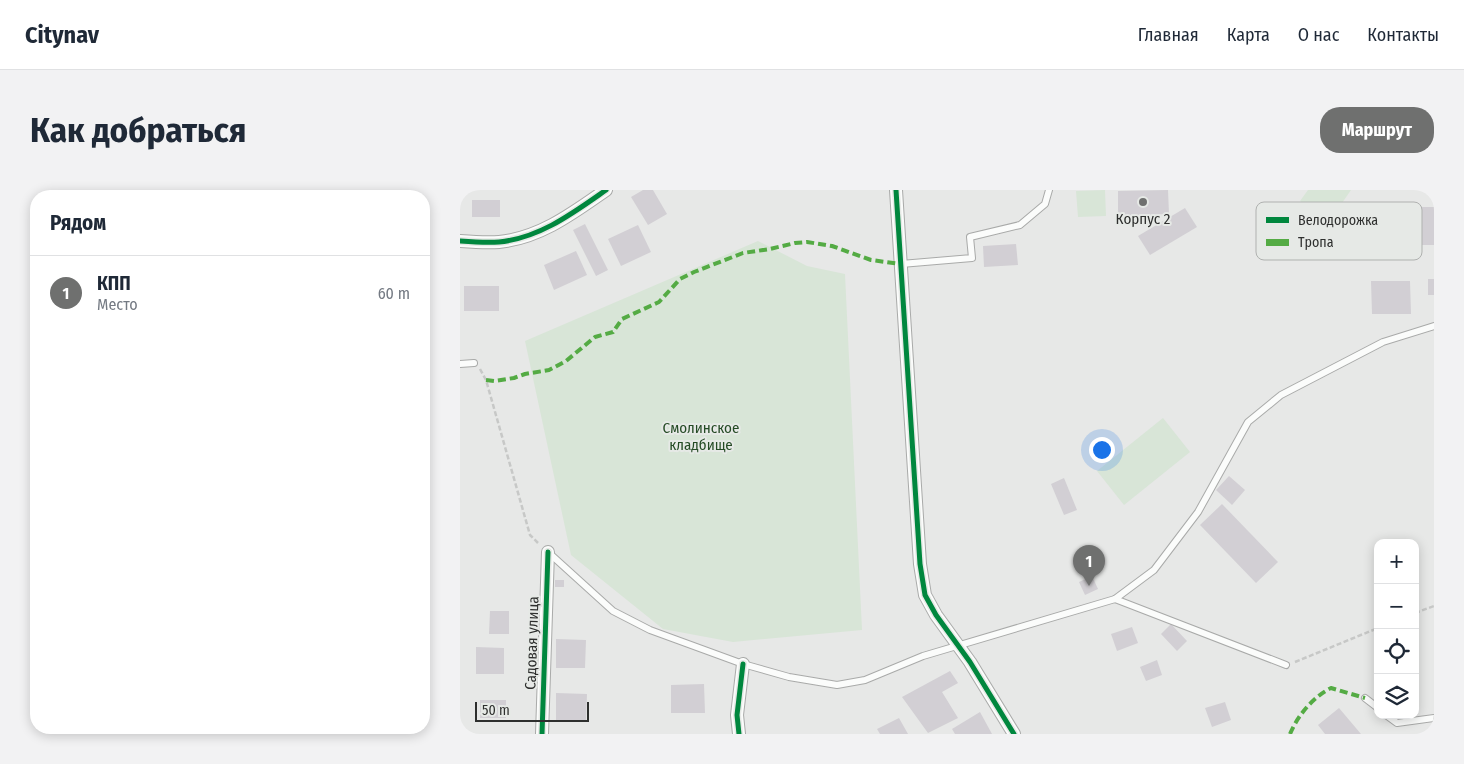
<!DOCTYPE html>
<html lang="ru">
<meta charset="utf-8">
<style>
:root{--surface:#fff;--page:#f2f2f3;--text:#1f2937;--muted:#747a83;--line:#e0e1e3;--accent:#6f706f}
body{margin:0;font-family:"Fira Sans Condensed",sans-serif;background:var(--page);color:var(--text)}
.controls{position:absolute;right:15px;bottom:15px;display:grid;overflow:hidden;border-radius:10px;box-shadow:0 2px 12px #0003}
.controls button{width:45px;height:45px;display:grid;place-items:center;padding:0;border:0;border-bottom:1px solid var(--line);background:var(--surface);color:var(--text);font:25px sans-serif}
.scale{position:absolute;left:15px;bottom:12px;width:114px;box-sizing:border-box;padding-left:5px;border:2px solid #2e2f2e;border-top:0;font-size:14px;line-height:18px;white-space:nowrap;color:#2e2f2e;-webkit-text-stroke:4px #e6e9e6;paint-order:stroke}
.you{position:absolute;left:641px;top:259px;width:18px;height:18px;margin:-12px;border:4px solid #fff;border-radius:50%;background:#1a73e8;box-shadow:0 0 0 8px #1a73e833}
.badge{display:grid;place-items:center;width:32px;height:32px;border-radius:50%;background:var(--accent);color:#fff;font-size:16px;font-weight:700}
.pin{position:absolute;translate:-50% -41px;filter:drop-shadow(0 1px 2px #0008)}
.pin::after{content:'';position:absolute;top:26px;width:18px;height:15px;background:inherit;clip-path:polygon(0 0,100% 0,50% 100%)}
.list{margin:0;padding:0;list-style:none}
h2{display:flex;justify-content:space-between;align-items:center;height:65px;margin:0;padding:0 20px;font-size:21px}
h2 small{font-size:16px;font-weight:400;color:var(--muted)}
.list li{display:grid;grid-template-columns:32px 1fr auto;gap:15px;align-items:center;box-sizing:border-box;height:75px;padding:0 20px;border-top:1px solid var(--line)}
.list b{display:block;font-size:19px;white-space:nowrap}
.list p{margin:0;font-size:16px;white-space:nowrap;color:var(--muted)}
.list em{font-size:16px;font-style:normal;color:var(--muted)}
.icon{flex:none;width:28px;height:28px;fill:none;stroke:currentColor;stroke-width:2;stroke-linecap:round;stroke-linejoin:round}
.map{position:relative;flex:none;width:974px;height:544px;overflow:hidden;border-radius:20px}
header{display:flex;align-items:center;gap:30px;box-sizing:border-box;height:70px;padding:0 25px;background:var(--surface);border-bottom:1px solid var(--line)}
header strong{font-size:24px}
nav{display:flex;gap:28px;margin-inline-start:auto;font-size:18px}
.intro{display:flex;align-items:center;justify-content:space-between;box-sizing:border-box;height:120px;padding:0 30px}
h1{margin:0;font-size:35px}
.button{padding:12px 22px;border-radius:20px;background:var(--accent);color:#fff;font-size:18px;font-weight:700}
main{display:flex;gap:30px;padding:0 30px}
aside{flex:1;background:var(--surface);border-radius:20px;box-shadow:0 2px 12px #0003}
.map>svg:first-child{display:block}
</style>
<header>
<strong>Citynav</strong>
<nav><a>Главная</a><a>Карта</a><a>О нас</a><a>Контакты</a></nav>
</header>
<div class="intro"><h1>Как добраться</h1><a class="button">Маршрут</a></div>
<main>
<aside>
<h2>Рядом<small></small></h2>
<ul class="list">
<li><span class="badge">1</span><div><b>КПП</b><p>Место</p></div><em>60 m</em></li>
</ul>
</aside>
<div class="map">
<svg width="974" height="544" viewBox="0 0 974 544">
<rect width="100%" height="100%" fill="#e7e8e7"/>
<!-- green -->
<g fill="#d8e5d7">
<polygon points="645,0 646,26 618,27 616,1"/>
<polygon points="848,0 891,0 869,32 840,11"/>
<polygon points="298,51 347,76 385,84 402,440 273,452 203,439 111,365 65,151"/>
<polygon points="703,228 730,262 664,315 637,281"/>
</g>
<!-- building -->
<g fill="#d2cfd4">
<polygon points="183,0 193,0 207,24 188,35 171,7"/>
<polygon points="708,0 709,24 658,26 658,1"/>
<rect x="12" y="10" width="28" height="17"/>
<polygon points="951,17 974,17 974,55 950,55"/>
<polygon points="725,18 737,37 690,65 678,46"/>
<polygon points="125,34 148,80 136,86 113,40"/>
<polygon points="178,35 191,62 161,76 148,49"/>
<polygon points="556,54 558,75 524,77 523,56"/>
<polygon points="116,61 127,85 94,100 84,75"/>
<rect x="968" y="89" width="6" height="16"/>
<polygon points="911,91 950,91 951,124 912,124"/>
<rect x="4" y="96" width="35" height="25"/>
<polygon points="769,286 785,300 772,315 756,300"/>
<polygon points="604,288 617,320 604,325 591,294"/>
<polygon points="762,314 818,372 796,393 740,335"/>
<polygon points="632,386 638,399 625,405 619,392"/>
<rect x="95" y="390" width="9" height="7"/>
<polygon points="30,421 49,421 49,444 29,444"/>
<polygon points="711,434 727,451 717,461 701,444"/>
<polygon points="672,437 678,453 657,461 651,444"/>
<polygon points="96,449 126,450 125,478 96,478"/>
<polygon points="16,457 44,458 44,484 16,484"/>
<polygon points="697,470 702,485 686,491 680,477"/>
<polygon points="490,481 498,493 482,502 498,528 468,543 442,507"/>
<polygon points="244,494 245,523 211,523 211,495"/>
<polygon points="96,503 127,504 126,532 96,532"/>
<rect x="20" y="510" width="26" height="18"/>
<polygon points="765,512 771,530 752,537 745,518"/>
<polygon points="879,518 901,544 865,544 858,535"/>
<polygon points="520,522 532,544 495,544 492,539"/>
<polygon points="439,528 448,544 420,544 417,539"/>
</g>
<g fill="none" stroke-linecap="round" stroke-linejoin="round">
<!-- service casing -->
<g stroke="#a9aaa9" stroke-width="8">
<g id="service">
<polyline points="441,74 512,68 510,47 560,35 585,14 589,0"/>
<polyline points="0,174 14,173"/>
<polyline points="89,363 153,421 190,440 283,474 329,487 377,495 405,490 463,466 655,409 826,475"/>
<polyline points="655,409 694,380 738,322 788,232 821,205 923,152 974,136"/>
<polyline points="905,508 918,518"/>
<polyline points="926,525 937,533 974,528"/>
</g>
</g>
<!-- minor casing -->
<g stroke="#a9aaa9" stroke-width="14">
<g id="minor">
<polyline points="436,0 460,374 465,405 476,425 510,472 554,544"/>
<path d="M0,51c13,1 26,2 39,1 41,-4 74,-29 107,-52"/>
<polyline points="82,544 88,362"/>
<polyline points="279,544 277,525 283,474"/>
</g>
</g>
<!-- path -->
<g stroke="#c7c8c7" stroke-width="2.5" stroke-dasharray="5 2.5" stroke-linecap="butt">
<polyline points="20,179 26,190 70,345 78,353"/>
<polyline points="955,423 974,416"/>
<polyline points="835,472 918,438"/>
</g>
<!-- service -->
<use href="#service" stroke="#fbfcfb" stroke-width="6"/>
<!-- minor -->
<use href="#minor" stroke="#fbfcfb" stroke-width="12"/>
<!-- quiet -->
<g stroke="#54ab44" stroke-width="4" stroke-dasharray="8 4" stroke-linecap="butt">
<polyline points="26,190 34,191 54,188 65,184 89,180 106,171 135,147 153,142 162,129 199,112 220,89 234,82 283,63 310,59 335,53 347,52 372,56 411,70 441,74"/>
<path d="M830,544c8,-19 23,-37 41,-46l34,10"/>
</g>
<!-- cycleway casing -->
<g stroke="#e6e9e6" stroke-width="8">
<g id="cycleway">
<polyline points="436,0 460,374 465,405 476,425 510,472 554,544"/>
<path d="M0,51c13,1 26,2 39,1 41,-4 74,-29 107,-52"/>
<polyline points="82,544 88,362"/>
<polyline points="279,544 277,525 283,474"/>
</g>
</g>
<!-- cycleway -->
<use href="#cycleway" stroke="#00873e" stroke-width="5"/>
</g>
<!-- markers -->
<circle fill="#6f706f" stroke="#e6e9e6" stroke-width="2" cx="683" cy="12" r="5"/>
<g text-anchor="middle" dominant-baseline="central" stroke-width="4" stroke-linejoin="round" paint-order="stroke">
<!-- poi labels -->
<g font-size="15" fill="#2e2f2e" stroke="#e6e9e6">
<text x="683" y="29">Корпус 2</text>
</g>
<!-- park labels -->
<g font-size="15" fill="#254b25" stroke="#e6e9e6">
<text x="241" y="238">Смолинское<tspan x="241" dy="17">кладбище</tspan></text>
</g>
<!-- street labels -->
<g font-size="15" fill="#2e2f2e" stroke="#e6e9e6">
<text transform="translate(72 453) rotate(-88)">Садовая улица</text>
</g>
</g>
<!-- legend -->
<rect x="796" y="12" width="166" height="58" rx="8" fill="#e6e9e6" stroke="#afb1af" stroke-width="1"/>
<rect x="806" y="27" width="23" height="6" fill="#00873e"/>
<rect x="806" y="49" width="23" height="7" fill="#54ab44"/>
<g font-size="14" fill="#2e2f2e">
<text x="838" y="35">Велодорожка</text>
<text x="838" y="57">Тропа</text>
</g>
</svg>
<div class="controls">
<button>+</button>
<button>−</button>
<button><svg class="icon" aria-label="locate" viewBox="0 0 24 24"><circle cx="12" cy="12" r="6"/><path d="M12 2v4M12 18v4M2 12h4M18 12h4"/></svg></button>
<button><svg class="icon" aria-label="layers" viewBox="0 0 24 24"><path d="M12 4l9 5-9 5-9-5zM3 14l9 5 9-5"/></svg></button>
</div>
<div class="scale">50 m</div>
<div class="you"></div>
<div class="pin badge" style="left:629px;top:396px">1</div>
</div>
</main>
